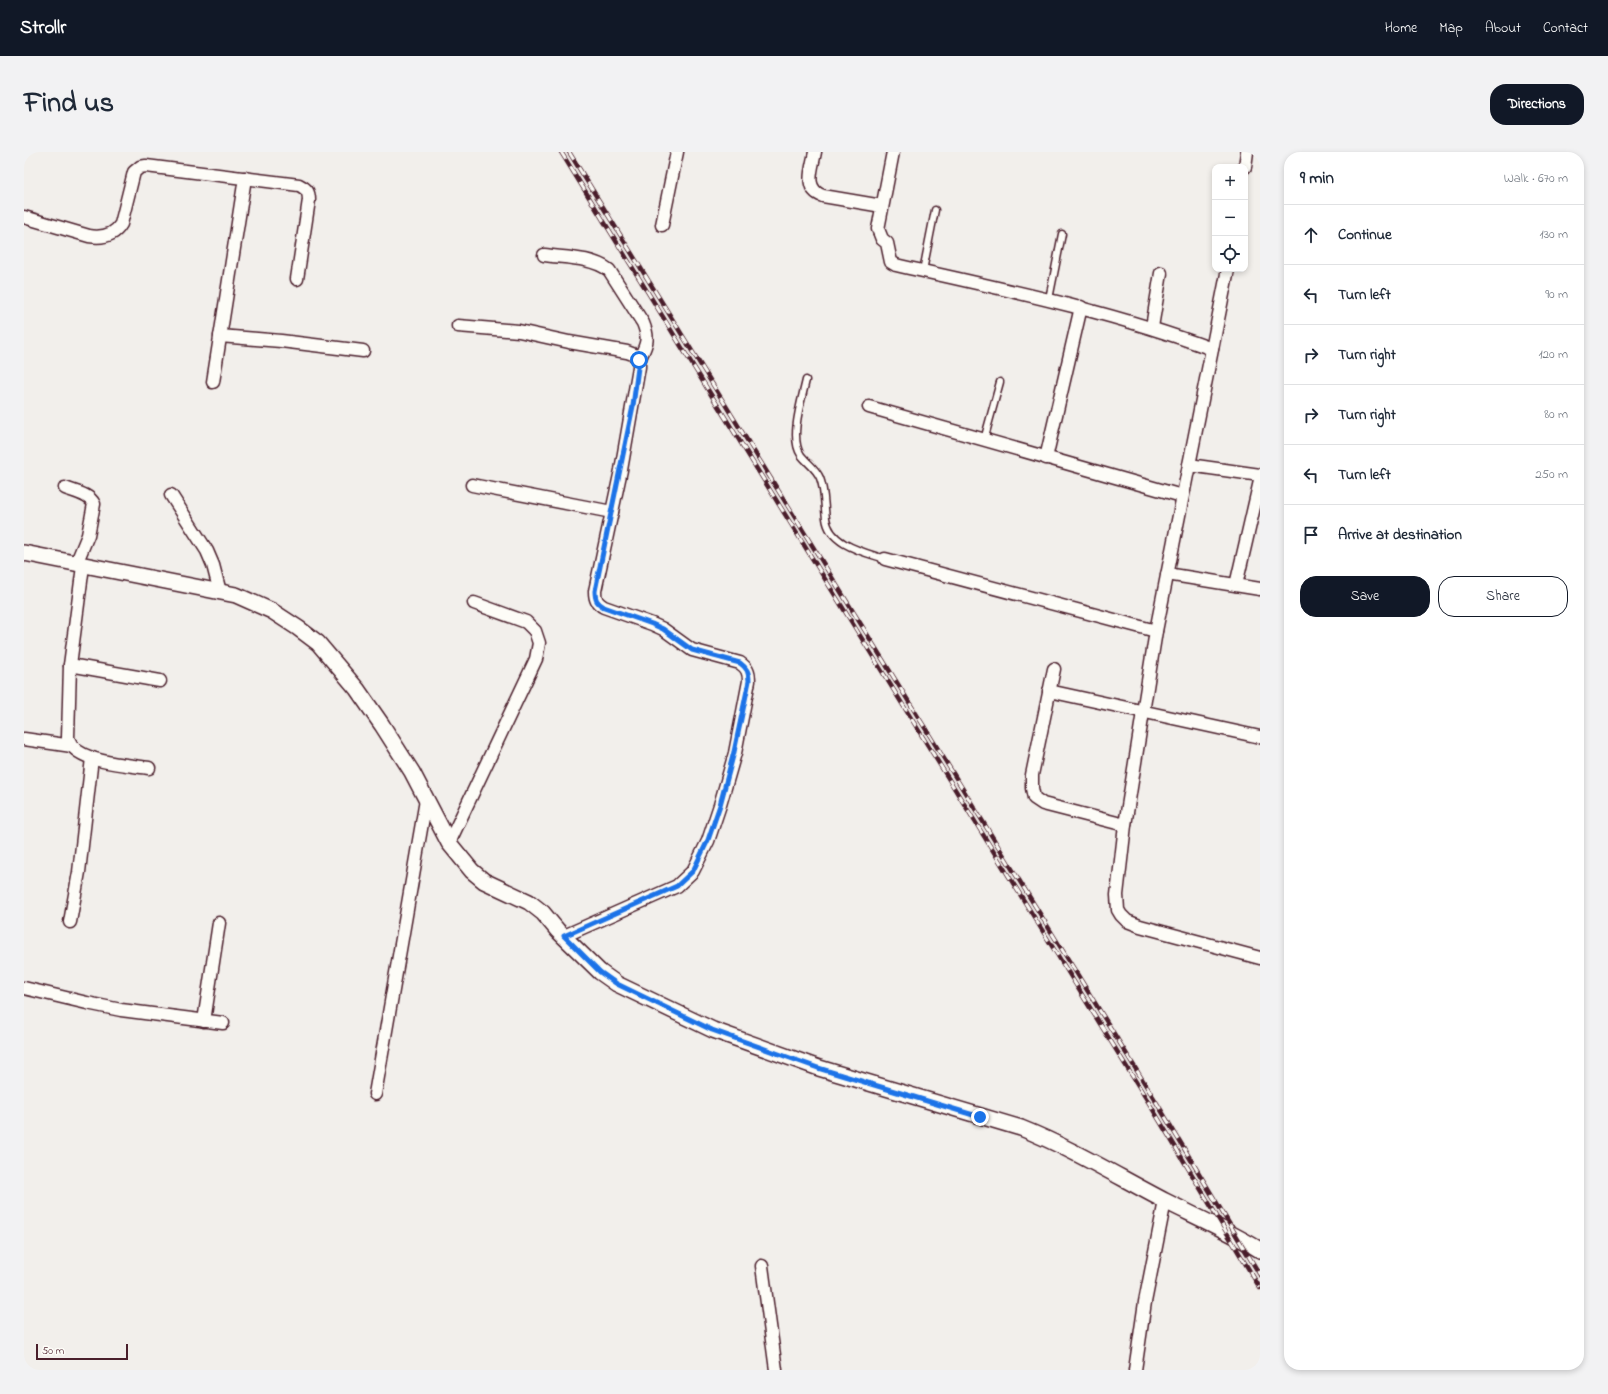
<!DOCTYPE html>
<meta charset="utf-8">
<style>
:root{--surface:#fff;--page:#f2f2f3;--text:#1f2937;--muted:#747a83;--line:#e0e1e3;--accent:#111827}
body{margin:0;font-family:"Indie Flower",sans-serif;background:var(--page);color:var(--text)}
.controls{position:absolute;right:12px;top:12px;display:grid;overflow:hidden;border-radius:8px;box-shadow:0 2px 6px #0003}
.controls button{width:36px;height:36px;display:grid;place-items:center;padding:0;border:0;border-bottom:1px solid var(--line);background:var(--surface);color:var(--text);font:20px sans-serif}
.scale{position:absolute;left:12px;bottom:10px;width:92px;box-sizing:border-box;padding-left:4px;border:2px solid #4a1f2b;border-top:0;font-size:11px;line-height:14px;white-space:nowrap;color:#4a1f2b;-webkit-text-stroke:3px #fdfcf7;paint-order:stroke}
.stop{position:absolute;width:12px;height:12px;margin:-9px;border:3px solid #1a73e8;border-radius:50%;background:#fff}
.stop.end{background:#1a73e8;border-color:#fff;box-shadow:0 1px 4px #0008}
.list{margin:0;padding:0;list-style:none}
h2{display:flex;justify-content:space-between;align-items:center;height:52px;margin:0;padding:0 16px;font-size:17px}
h2 small{font-size:13px;font-weight:400;color:var(--muted)}
.list li{display:grid;grid-template-columns:26px 1fr auto;gap:12px;align-items:center;box-sizing:border-box;height:60px;padding:0 16px;border-top:1px solid var(--line)}
.list b{display:block;font-size:15px;white-space:nowrap}
.list em{font-size:13px;font-style:normal;color:var(--muted)}
.actions{display:flex;gap:8px;padding:12px 16px}
.actions a{flex:1;padding:9px 0;border:1px solid var(--accent);border-radius:16px;text-align:center;font-size:14px;color:var(--accent)}
.actions .main{background:var(--accent);color:#fff}
.icon{flex:none;width:22px;height:22px;fill:none;stroke:currentColor;stroke-width:2;stroke-linecap:round;stroke-linejoin:round}
.map{position:relative;flex:none;width:1236px;height:1218px;overflow:hidden;border-radius:16px}
header{display:flex;align-items:center;gap:24px;box-sizing:border-box;height:56px;padding:0 20px;background:var(--accent);color:#fff}
header strong{font-size:19px}
nav{display:flex;gap:22px;margin-inline-start:auto;font-size:14px}
.intro{display:flex;align-items:center;justify-content:space-between;box-sizing:border-box;height:96px;padding:0 24px}
h1{margin:0;font-size:28px}
.button{padding:10px 18px;border-radius:16px;background:var(--accent);color:#fff;font-size:14px;font-weight:700}
main{display:flex;gap:24px;padding:0 24px}
aside{flex:1;background:var(--surface);border-radius:16px;box-shadow:0 2px 6px #0003}
.map>svg:first-child{display:block}
</style>
<header>
<strong>Strollr</strong>
<nav><a>Home</a><a>Map</a><a>About</a><a>Contact</a></nav>
</header>
<div class="intro"><h1>Find us</h1><a class="button">Directions</a></div>
<main>
<div class="map">
<svg width="1236" height="1218" viewBox="0 0 1236 1218">
<rect width="100%" height="100%" fill="#f2efeb"/>
<filter id="ink" filterUnits="userSpaceOnUse"><feTurbulence type="fractalNoise" baseFrequency=".025" numOctaves="2"/><feDisplacementMap in="SourceGraphic" scale="8" xChannelSelector="R" yChannelSelector="G"/><feConvolveMatrix kernelMatrix="1 2 1 2 8 2 1 2 1" color-interpolation-filters="sRGB"/></filter>
<g filter="url(#ink)">
<g fill="none" stroke-linecap="round" stroke-linejoin="round">
<!-- service casing -->
<g stroke="#4a1f2b" stroke-width="9">
<g id="service">
<polyline points="899,119 911,58"/>
<polyline points="1025,147 1038,82"/>
<path d="M782,228c-4,19 -17,58 -5,75 6,8 15,13 19,23 5,13 4,27 6,40 3,27 38,34 59,41"/>
<polyline points="960,288 976,230"/>
</g>
</g>
<!-- minor casing -->
<g stroke="#4a1f2b" stroke-width="15">
<g id="minor">
<path d="M791,0c-3,17 -12,37 8,44l59,10"/>
<path d="M869,0l-15,77 4,10 5,4 4,19 5,3c107,24 214,46 316,84"/>
<polyline points="1221,15 1223,0"/>
<path d="M0,65l65,19c13,2 25,0 32,-12l13,-52 6,-5 6,-1 153,19c8,4 10,7 10,15l-12,79"/>
<polyline points="638,73 653,0"/>
<path d="M520,103c22,3 47,2 65,15l34,53c7,17 3,22 -4,37"/>
<path d="M434,174l61,5 50,11 58,10 8,3 4,5v7l-18,103 -26,121c0,9 2,12 9,16l48,17 11,5 29,21 48,13c7,5 9,9 9,18l-14,72 -15,52 -12,36 -15,30 -16,15 -113,50"/>
<polyline points="1128,175 1137,121"/>
<polyline points="196,184 257,189 339,199"/>
<polyline points="189,230 221,26"/>
<polyline points="845,255 1158,344"/>
<polyline points="1022,306 1057,155"/>
<polyline points="1165,313 1204,117"/>
<polyline points="1236,323 1165,313 1132,479 1101,673 1093,743 1094,758 1097,763 1103,769 1116,774 1236,806"/>
<polyline points="448,333 588,360"/>
<path d="M41,336c10,4 24,6 29,16l-6,31 -12,29"/>
<polyline points="147,343 183,399 189,413 196,440"/>
<polyline points="861,407 1132,479"/>
<path d="M59,414l-13,99 -2,73c1,3 3,6 4,8 14,17 57,19 77,22"/>
<polyline points="1143,422 1236,437"/>
<polyline points="1212,433 1236,329"/>
<polyline points="46,513 136,529"/>
<polyline points="1030,517 1008,623 1008,636 1010,646 1019,652 1101,673"/>
<polyline points="1025,539 1236,585"/>
<polyline points="0,587 48,594"/>
<polyline points="425,691 512,507 515,491 511,479 502,470 450,451"/>
<polyline points="46,770 55,720 68,606"/>
<polyline points="0,836 63,851 97,858 199,871"/>
<polyline points="180,869 195,771"/>
<polyline points="351,942 402,648"/>
<polyline points="738,1114 752,1218"/>
<polyline points="1111,1218 1121,1150 1141,1049"/>
</g>
</g>
<!-- tertiary casing -->
<g stroke="#4a1f2b" stroke-width="18">
<path id="tertiary" d="M0,401l212,42 36,16 26,17 20,15 39,46 25,36 30,47 37,71 23,28 12,10 45,21 14,11 15,18 42,41 17,12 96,46 106,38 202,60c50,20 96,48 144,73 32,16 64,30 95,49"/>
</g>
<!-- service -->
<use href="#service" stroke="#fdfcf7" stroke-width="6"/>
<!-- minor -->
<use href="#minor" stroke="#fdfcf7" stroke-width="12"/>
<!-- tertiary -->
<use href="#tertiary" stroke="#fdfcf7" stroke-width="15"/>
<!-- rail casing -->
<g stroke="#4a1f2b" stroke-width="4.5">
<g id="rail">
<polyline points="537,0 1125,951 1236,1136"/>
<polyline points="545,0 1131,948 1236,1123"/>
</g>
</g>
<!-- rail -->
<use href="#rail" stroke="#fdfcf7" stroke-width="3" stroke-dasharray="9" stroke-linecap="butt"/>
</g>
</g>
<g fill="none" stroke-linecap="round" stroke-linejoin="round" filter="url(#ink)">
<!-- route -->
<path stroke="#1a73e8" stroke-width="5" d="M615,208l-6,46 -38,185c0,9 2,12 9,16l48,17 11,5 29,21 48,13c7,5 9,9 9,18l-15,71 -14,53 -12,35 -15,31 -16,15 -113,50 36,36 17,12 95,46 106,38 162,49"/>
</g>
</svg>
<div class="controls">
<button>+</button>
<button>−</button>
<button><svg class="icon" aria-label="locate" viewBox="0 0 24 24"><circle cx="12" cy="12" r="6"/><path d="M12 2v4M12 18v4M2 12h4M18 12h4"/></svg></button>
</div>
<div class="scale">50 m</div>
<div class="stop" style="left:615px;top:208px"></div>
<div class="stop end" style="left:956px;top:965px"></div>
</div>
<aside>
<h2>9 min<small>Walk · 670 m</small></h2>
<ul class="list">
<li><svg class="icon" aria-label="ahead" viewBox="0 0 24 24"><path d="M12 20V5M6 11l6-6 6 6"/></svg><div><b>Continue</b></div><em>130 m</em></li>
<li><svg class="icon" aria-label="left" viewBox="0 0 24 24"><path d="M17 20v-9H6M10 6l-5 5 5 5"/></svg><div><b>Turn left</b></div><em>90 m</em></li>
<li><svg class="icon" aria-label="right" viewBox="0 0 24 24"><path d="M7 20v-9h11M14 6l5 5-5 5"/></svg><div><b>Turn right</b></div><em>120 m</em></li>
<li><svg class="icon" aria-label="right" viewBox="0 0 24 24"><path d="M7 20v-9h11M14 6l5 5-5 5"/></svg><div><b>Turn right</b></div><em>80 m</em></li>
<li><svg class="icon" aria-label="left" viewBox="0 0 24 24"><path d="M17 20v-9H6M10 6l-5 5 5 5"/></svg><div><b>Turn left</b></div><em>250 m</em></li>
<li><svg class="icon" aria-label="arrive" viewBox="0 0 24 24"><path d="M6 21V4h12l-3 4 3 4H6"/></svg><div><b>Arrive at destination</b></div></li>
</ul>
<div class="actions"><a class="main">Save</a><a>Share</a></div>
</aside>
</main>
